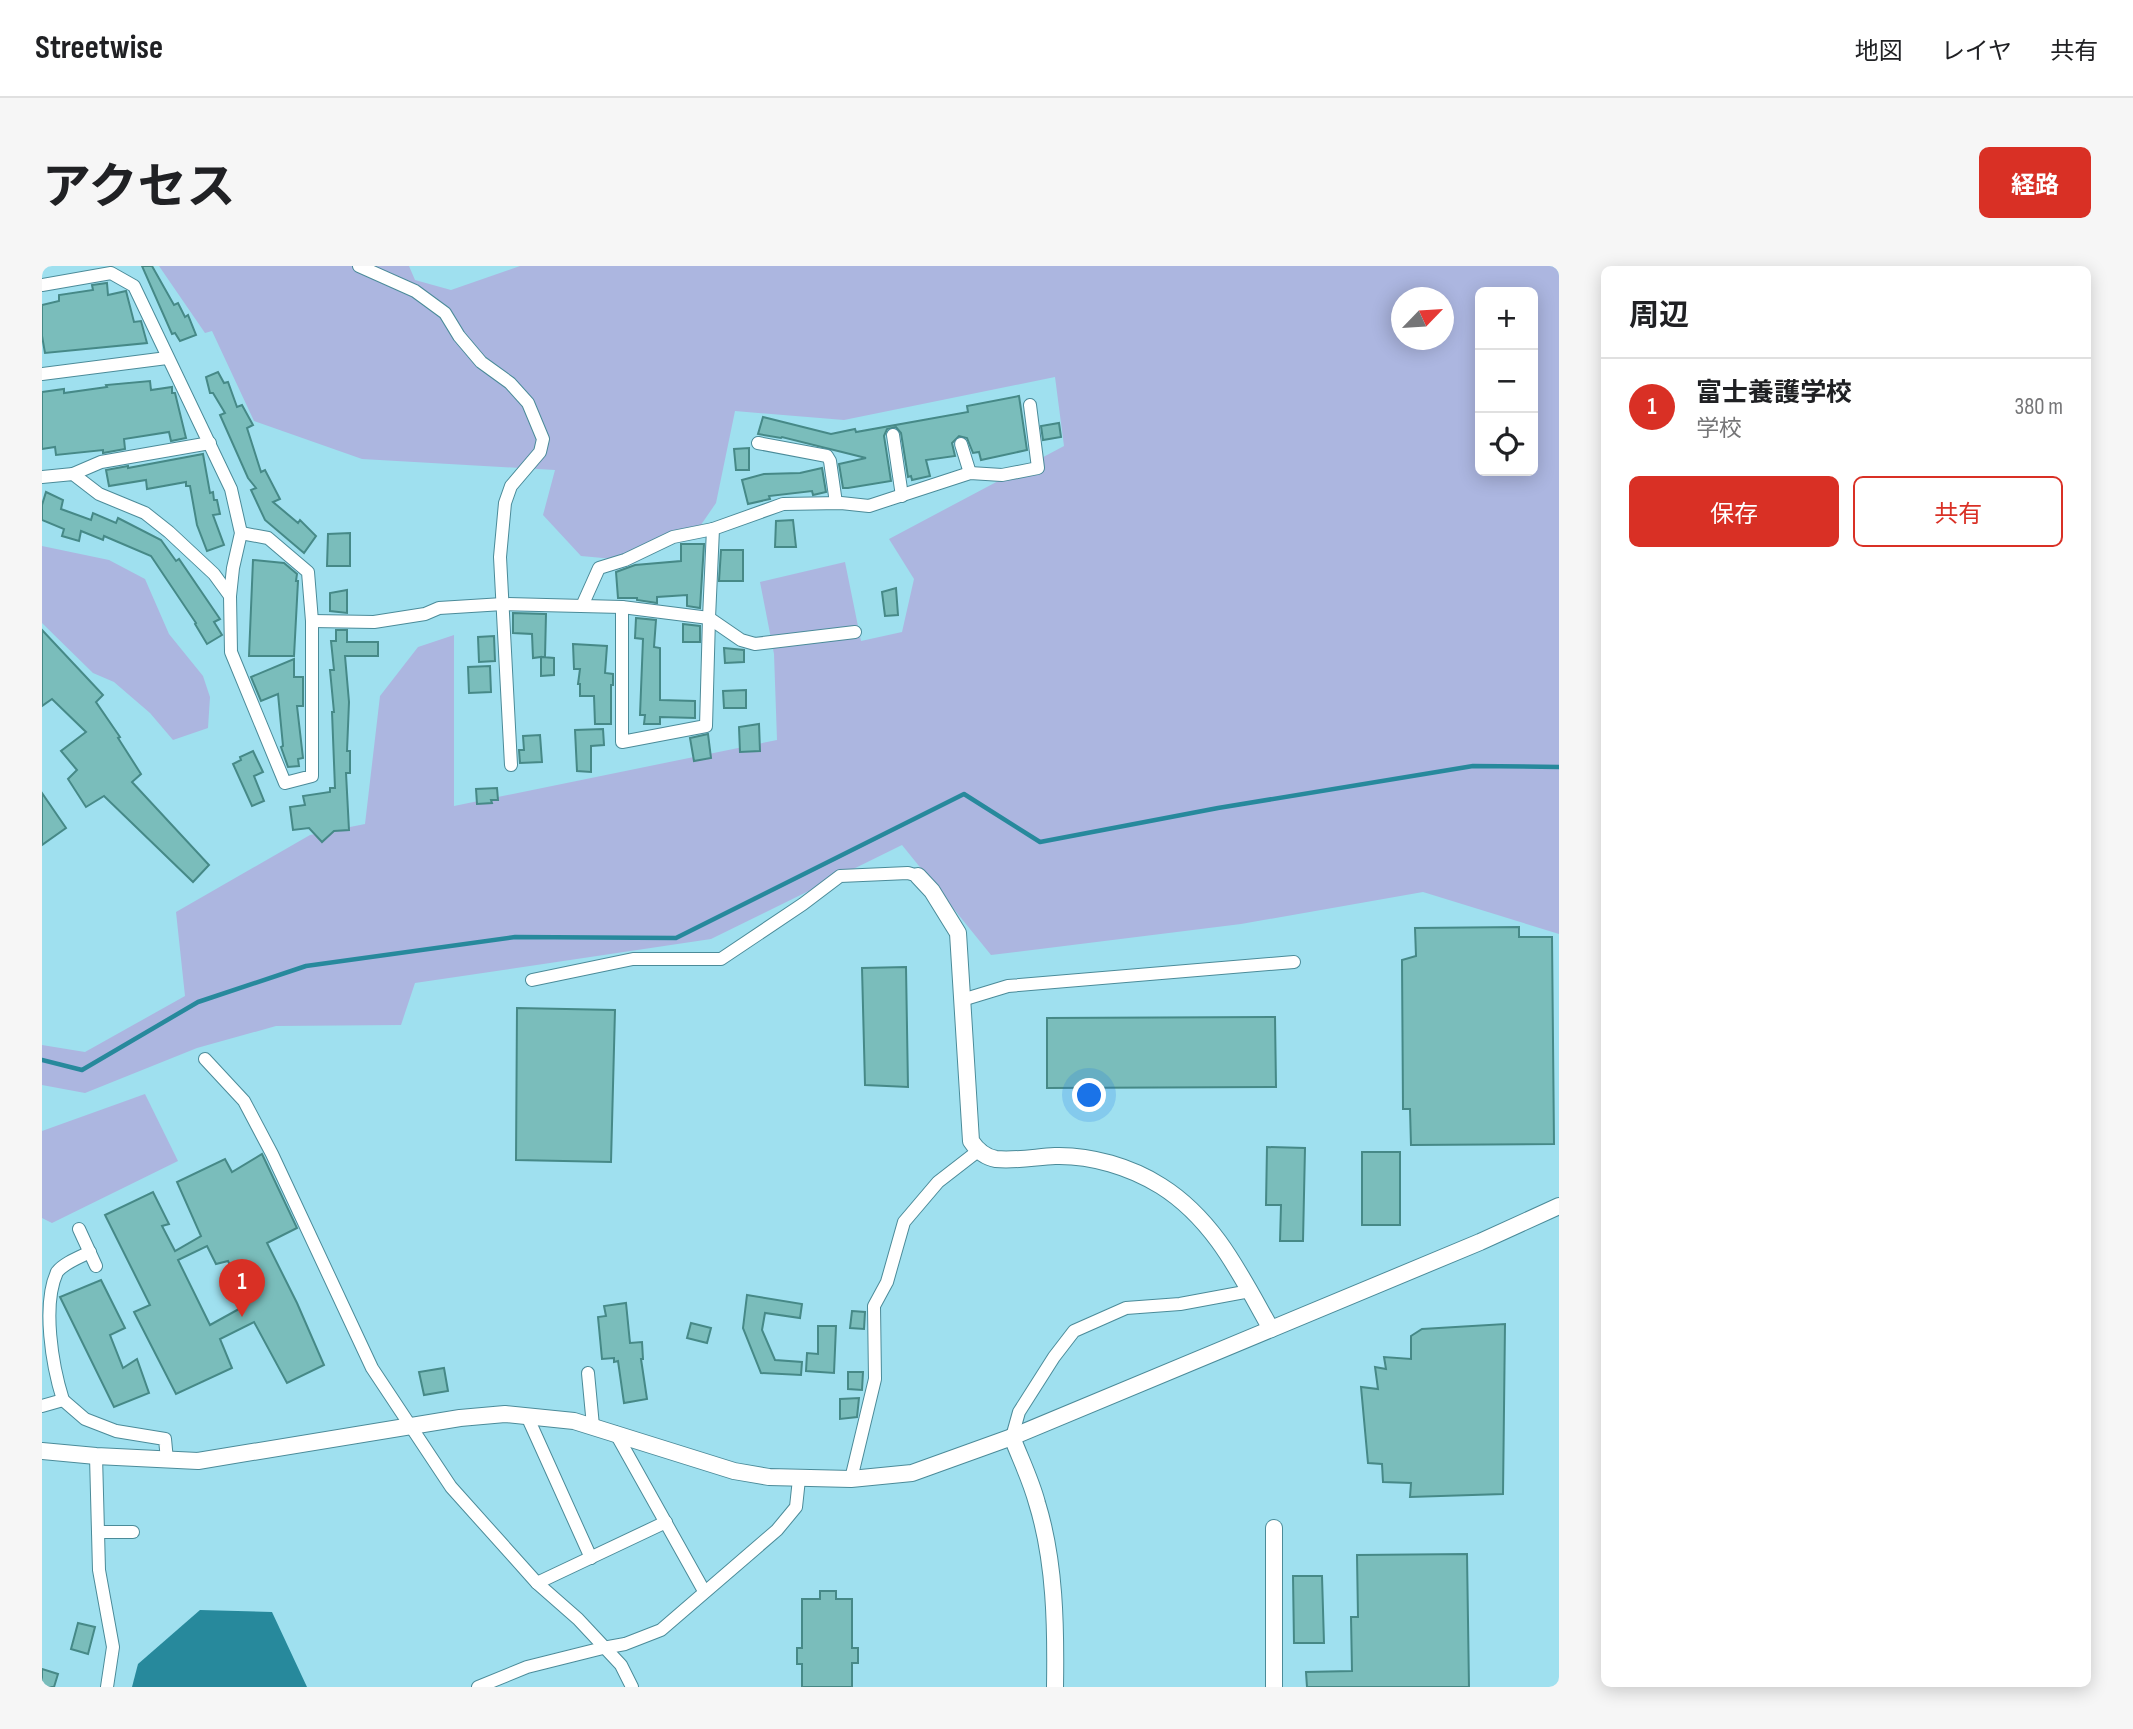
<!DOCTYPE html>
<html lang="ja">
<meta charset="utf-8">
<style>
:root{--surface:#fff;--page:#f6f6f6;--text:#202124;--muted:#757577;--line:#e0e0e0;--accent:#d93025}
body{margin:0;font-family:"Sofia Sans Condensed","Noto Sans JP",sans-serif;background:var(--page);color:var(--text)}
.controls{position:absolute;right:21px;top:21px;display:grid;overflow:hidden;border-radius:10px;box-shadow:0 4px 18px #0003}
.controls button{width:63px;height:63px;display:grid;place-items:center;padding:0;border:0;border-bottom:2px solid var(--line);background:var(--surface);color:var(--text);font:35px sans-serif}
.compass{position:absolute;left:1349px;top:21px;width:63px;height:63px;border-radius:50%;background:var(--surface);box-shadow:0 4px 18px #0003;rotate:65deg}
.you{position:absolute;left:1048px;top:830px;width:24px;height:24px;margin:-18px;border:5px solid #fff;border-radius:50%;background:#1a73e8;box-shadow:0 0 0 10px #1a73e833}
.badge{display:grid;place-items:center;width:46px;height:46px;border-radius:50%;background:var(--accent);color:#fff;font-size:23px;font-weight:700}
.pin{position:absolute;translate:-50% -58px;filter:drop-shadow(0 2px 4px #0008)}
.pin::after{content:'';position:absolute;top:37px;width:24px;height:21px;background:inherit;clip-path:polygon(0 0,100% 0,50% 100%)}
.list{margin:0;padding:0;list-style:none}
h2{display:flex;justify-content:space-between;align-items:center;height:91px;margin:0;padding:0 28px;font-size:30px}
h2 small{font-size:23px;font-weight:400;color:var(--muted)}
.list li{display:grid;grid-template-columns:46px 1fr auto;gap:21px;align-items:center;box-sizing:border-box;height:98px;padding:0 28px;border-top:2px solid var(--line)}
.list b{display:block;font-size:26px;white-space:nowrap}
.list p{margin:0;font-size:23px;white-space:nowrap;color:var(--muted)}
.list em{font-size:23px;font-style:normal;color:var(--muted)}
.actions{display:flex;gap:14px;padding:21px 28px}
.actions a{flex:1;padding:16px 0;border:2px solid var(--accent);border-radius:10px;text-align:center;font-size:24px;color:var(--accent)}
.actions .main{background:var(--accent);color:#fff}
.icon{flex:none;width:38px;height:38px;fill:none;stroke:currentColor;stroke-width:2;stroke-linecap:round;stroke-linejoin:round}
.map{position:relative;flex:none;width:1517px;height:1421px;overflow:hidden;border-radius:10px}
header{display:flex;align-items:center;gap:42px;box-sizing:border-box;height:98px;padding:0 35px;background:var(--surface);border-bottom:2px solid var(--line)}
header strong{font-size:33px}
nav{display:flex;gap:38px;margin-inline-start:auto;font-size:24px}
.intro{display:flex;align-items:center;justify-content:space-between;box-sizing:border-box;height:168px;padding:0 42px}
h1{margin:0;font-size:49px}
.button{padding:18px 32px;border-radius:10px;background:var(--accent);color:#fff;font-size:24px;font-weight:700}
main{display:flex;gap:42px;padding:0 42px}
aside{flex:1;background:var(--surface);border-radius:10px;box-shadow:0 4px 18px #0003}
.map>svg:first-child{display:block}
</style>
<header>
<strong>Streetwise</strong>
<nav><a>地図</a><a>レイヤ</a><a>共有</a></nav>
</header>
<div class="intro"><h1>アクセス</h1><a class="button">経路</a></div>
<main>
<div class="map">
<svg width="1517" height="1421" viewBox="0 0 1517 1421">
<rect width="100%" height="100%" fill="#9fe0ef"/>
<!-- green -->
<g fill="#acb6e0" fill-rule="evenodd">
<path d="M117,0h250l6,14 36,10 69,-24h1039v668l-136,-42 -182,32 -250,31 -89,-110 -191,94 -296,44 -14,42 -125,1 -79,22 -112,45 -43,-8v-40l43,7 100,-56 -9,-84 134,-77 55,-11 15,-128 38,-49 36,-12v171l323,-66 -3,-86 -14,-72 85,-20 16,79 41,-9 12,-53 -25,-40 175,-93 -9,-69 -211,43 -109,-9 -19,92 -22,32 -69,25 -44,-4 -38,-41 12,-45 -193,-11 -108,-38 -42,-90 -7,2zM1438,26h53v179h-53zM1360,32h42v42h-42z"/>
<polygon points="0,280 67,294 103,313 127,368 161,410 168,431 166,462 131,474 108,447 72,416 51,407 0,357"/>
<polygon points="103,828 136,895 10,957 0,952 0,865"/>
</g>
<!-- water -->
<polygon fill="#27899c" points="158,1344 230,1346 265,1421 90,1421 96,1398"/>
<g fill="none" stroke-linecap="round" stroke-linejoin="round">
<!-- stream -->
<polyline stroke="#27899c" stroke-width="4.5" points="0,794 40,804 156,736 264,700 473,671 634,672 922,528 998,576 1176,542 1431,500 1517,501"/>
</g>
<!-- building -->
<g fill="#7abdbb" stroke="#468987" stroke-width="2" fill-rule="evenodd">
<polygon points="100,0 110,0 132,39 136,37 143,51 146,49 154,69 138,75 133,67 130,68"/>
<polygon points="65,17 66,29 84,25 92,56 99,55 105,77 3,87 0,70 0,39 17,35 17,29 51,24 50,19"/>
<polygon points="176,106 182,117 186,116 195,141 200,139 211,159 205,162 219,206 223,204 238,233 231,236 256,257 258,254 274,270 262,287 223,254 209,224 214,222 206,212 178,149 183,147 171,127 168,127 164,111"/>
<polygon points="108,115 109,124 130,121 130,127 133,127 144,172 129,175 127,166 82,173 83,183 61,187 61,184 14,189 13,181 0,183 0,126 22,123 22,127 65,121 64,119"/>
<polygon points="977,130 985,184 939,194 937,186 931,187 925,172 917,170 910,177 913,190 884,194 888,210 870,214 869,210 866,211 859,167 854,161 845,163 842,170 849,215 806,222 801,222 797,198 824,192 740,171 739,172 716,168 721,151 789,168 813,163 814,166 926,146 925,140"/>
<polygon points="1017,157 1019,171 1001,174 999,160"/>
<polygon points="707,182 707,204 694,204 692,183"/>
<polygon points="161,188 168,227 171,226 172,234 175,234 178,248 171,249 182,279 165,285 155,259 148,220 144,220 144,216 105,223 104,214 67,220 64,204 86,200 86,202"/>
<polygon points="780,202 784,226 771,229 770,225 727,230 728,233 706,238 700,214 722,208 758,207"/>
<polygon points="4,226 21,234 19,243 49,254 51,247 74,257 76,252 119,274 134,295 137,293 178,353 172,356 180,369 165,378 153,358 154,357 109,290 62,270 61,274 39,265 37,275 20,270 22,263 0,254 0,239"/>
<polygon points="751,254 754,281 733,281 734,255"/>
<polygon points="308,267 308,300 285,300 286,268"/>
<polygon points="639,278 662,278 658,342 645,340 645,329 615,331 615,337 595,334 595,332 576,332 574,306 593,299 639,295"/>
<polygon points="679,284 701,284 701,315 677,315"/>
<polygon points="211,294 242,297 255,308 254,315 256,315 252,390 207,390"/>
<polygon points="854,322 856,349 843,350 840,326"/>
<polygon points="305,324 305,347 288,345 288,327"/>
<polygon points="471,347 504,348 503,391 500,391 512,392 512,409 499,410 499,391 491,392 490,368 471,367"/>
<polygon points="594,352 614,354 612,381 618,382 618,434 653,435 653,452 618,451 618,458 602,458 603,449 598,449 601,373 593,372"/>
<polygon points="641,358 658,360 658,376 641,376"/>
<polygon points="0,364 61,429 54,436 78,471 76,472 99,508 90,516 167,599 151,616 62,530 44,541 26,513 35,504 19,485 44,466 10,433 0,440"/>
<polygon points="294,364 305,364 305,376 336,376 336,390 303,390 307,436 305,485 308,485 308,507 304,507 307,564 292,565 280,576 267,562 251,564 248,541 263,539 261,530 288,526 288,522 293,522 290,446 292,446 288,404 292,404 289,375 294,375"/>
<polygon points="452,370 453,395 437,396 436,371"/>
<polygon points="531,378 565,380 563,407 571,408 571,419 569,419 569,458 553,458 552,430 538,430 538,418 536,418 538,403 532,403"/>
<polygon points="682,382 702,384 702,396 683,397"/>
<polygon points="252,393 252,411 261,411 261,440 255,440 261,492 256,493 257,500 246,501 239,481 241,480 236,428 219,435 209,411"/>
<polygon points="448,400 449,426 427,427 426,401"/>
<polygon points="704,424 704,442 682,442 681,425"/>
<polygon points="717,458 718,485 698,486 697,461"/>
<polygon points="561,463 562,479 549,480 549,506 535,505 533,464"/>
<polygon points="666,468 669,492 652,495 648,472"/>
<polygon points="498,469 500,496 478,497 477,484 482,484 481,470"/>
<polygon points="211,485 221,506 212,510 222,535 210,540 191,498 199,494 198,491"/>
<polygon points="455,522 456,534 449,534 450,537 435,538 434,523"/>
<polygon points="0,527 24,562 0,579"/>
<polygon points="1477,661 1477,671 1510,671 1512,878 1369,879 1368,843 1361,843 1360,694 1374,690 1373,662"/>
<polygon points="864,701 866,821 823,819 820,702"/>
<polygon points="475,742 573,744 569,896 474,894"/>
<polygon points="1233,751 1234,821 1005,822 1005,752"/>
<polygon points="1225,881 1263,882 1261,975 1238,975 1239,939 1224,939"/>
<rect x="1320" y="886" width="38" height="73"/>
<path d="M220,888l35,74 -30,15 30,60 27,62 -37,18 -33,-61 -34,17 12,29 -56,26 -42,-82 16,-7 -45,-90 48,-23 16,32 -7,2 13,25 26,-15 -24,-54 48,-23 7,13zM165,980l9,18 12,-3 20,43 -38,21 -32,-65z"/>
<polygon points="59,1014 83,1062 68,1069 81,1102 95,1093 107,1127 72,1141 18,1031"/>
<polygon points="705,1029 760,1038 758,1052 723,1047 720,1064 733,1094 760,1096 759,1109 719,1107 701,1062"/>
<polygon points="584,1037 588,1077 600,1076 601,1093 599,1093 605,1133 582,1137 576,1095 572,1096 572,1092 560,1093 556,1051 564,1050 562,1040"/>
<polygon points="810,1045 823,1046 822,1063 808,1062"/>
<polygon points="649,1057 669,1062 665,1077 645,1072"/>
<polygon points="1463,1058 1461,1228 1368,1231 1369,1217 1341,1216 1340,1198 1326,1197 1319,1121 1336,1123 1333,1101 1344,1103 1342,1091 1369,1093 1369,1070 1380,1063"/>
<polygon points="776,1060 794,1060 792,1107 764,1105 765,1087 776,1088"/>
<polygon points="402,1102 406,1125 382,1129 377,1106"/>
<polygon points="806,1106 821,1106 820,1124 806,1123"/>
<polygon points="817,1132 815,1151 798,1153 798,1133"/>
<polygon points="1425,1288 1427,1421 1265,1421 1264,1406 1310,1405 1309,1351 1316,1351 1315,1289"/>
<polygon points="1251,1310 1280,1310 1282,1377 1252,1377"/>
<polygon points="778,1325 794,1325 794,1333 810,1333 810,1382 816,1382 816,1397 810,1397 810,1421 760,1421 760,1398 755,1398 755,1382 760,1382 760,1333 778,1333"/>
<polygon points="36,1357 53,1361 46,1388 29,1383"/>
<polygon points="0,1403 16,1408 12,1421 0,1421"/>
</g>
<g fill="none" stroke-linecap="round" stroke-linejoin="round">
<!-- minor casing -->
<g stroke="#4b8b99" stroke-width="14">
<g id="minor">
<polyline points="317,0 373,25 403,47 417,70 439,96 468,117 486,137 501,173 498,186 469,220 463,237 458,291 469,499"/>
<polyline points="0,19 69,7 92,20 189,223 199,267 191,302 188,330"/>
<polyline points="0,108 125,92"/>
<polyline points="851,169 860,230"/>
<polyline points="716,177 785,190 788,195 794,237"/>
<polyline points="919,178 928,207"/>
<polyline points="31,208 59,196 168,177"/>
<polyline points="0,211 31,208 57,228 103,247 127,266 172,308 188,330 189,386 243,517 270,510 270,355 266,306 226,272 199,267"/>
<polyline points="540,340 557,302 583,294 631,271 671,263"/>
<polyline points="580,341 580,476 664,460 667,352"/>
<polyline points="667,352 699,374 713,378 813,366"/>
<polyline points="270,355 332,356 383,348 397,342 461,338 580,341 667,352 671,263 741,238 799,237 827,240 928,207 960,209 996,202 988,139"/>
<polyline points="490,714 591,693 679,693 761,638 798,610 866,607 876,610"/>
<polyline points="920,734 966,720 1252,696"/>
<polyline points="163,793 202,835 230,888 330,1102 409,1221 495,1317 536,1353 579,1399 590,1421"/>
<polyline points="37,963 54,1000"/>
<polyline points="546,1107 551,1160"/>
<polyline points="21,1134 43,1153 74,1165 123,1173 125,1194"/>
<path d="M0,1140l21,-6c-11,-35 -21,-95 -6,-128 7,-9 23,-15 33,-20"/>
<polyline points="485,1150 549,1292"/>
<polyline points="573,1166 662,1325"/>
<polyline points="970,1171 977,1146 1012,1091 1032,1065 1084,1042 1138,1038 1208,1025"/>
<polyline points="54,1190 57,1304 71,1381 65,1421"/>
<polyline points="809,1213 833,1113 832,1040 845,1016 862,956 896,916 936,885"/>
<polyline points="56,1266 91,1266"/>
<polyline points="495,1317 624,1256"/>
<polyline points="436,1421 485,1401 561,1382 583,1378 619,1364 735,1264 754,1241 757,1213"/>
</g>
</g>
<!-- tertiary casing -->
<g stroke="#4b8b99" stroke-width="18">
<g id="tertiary">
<path d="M876,610l14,15 26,42 13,208c6,9 13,16 25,18 19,2 40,-2 59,-3 36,-1 76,11 106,30 54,34 80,90 110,143"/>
<path d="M970,1171c8,21 19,43 25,66 18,58 19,123 18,184"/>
<polyline points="0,1185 54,1190 156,1195 418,1152 463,1148 532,1155 692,1205 727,1211 809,1213 870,1207 970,1171 1438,976 1517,940"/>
<polyline points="1232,1421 1232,1262"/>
</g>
</g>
<!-- minor -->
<use href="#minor" stroke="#fff" stroke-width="12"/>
<!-- tertiary -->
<use href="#tertiary" stroke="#fff" stroke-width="16"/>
</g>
</svg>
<div class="controls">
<button>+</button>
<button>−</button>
<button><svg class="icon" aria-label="locate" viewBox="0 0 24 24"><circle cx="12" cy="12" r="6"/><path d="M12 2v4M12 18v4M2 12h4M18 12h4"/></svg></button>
</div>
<svg class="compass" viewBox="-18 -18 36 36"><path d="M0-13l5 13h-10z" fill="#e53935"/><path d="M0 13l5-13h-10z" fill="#757577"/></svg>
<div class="you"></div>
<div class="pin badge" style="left:200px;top:1051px">1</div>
</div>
<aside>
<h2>周辺<small></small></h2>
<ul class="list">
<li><span class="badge">1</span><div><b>富士養護学校</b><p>学校</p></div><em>380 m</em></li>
</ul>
<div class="actions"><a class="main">保存</a><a>共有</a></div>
</aside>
</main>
